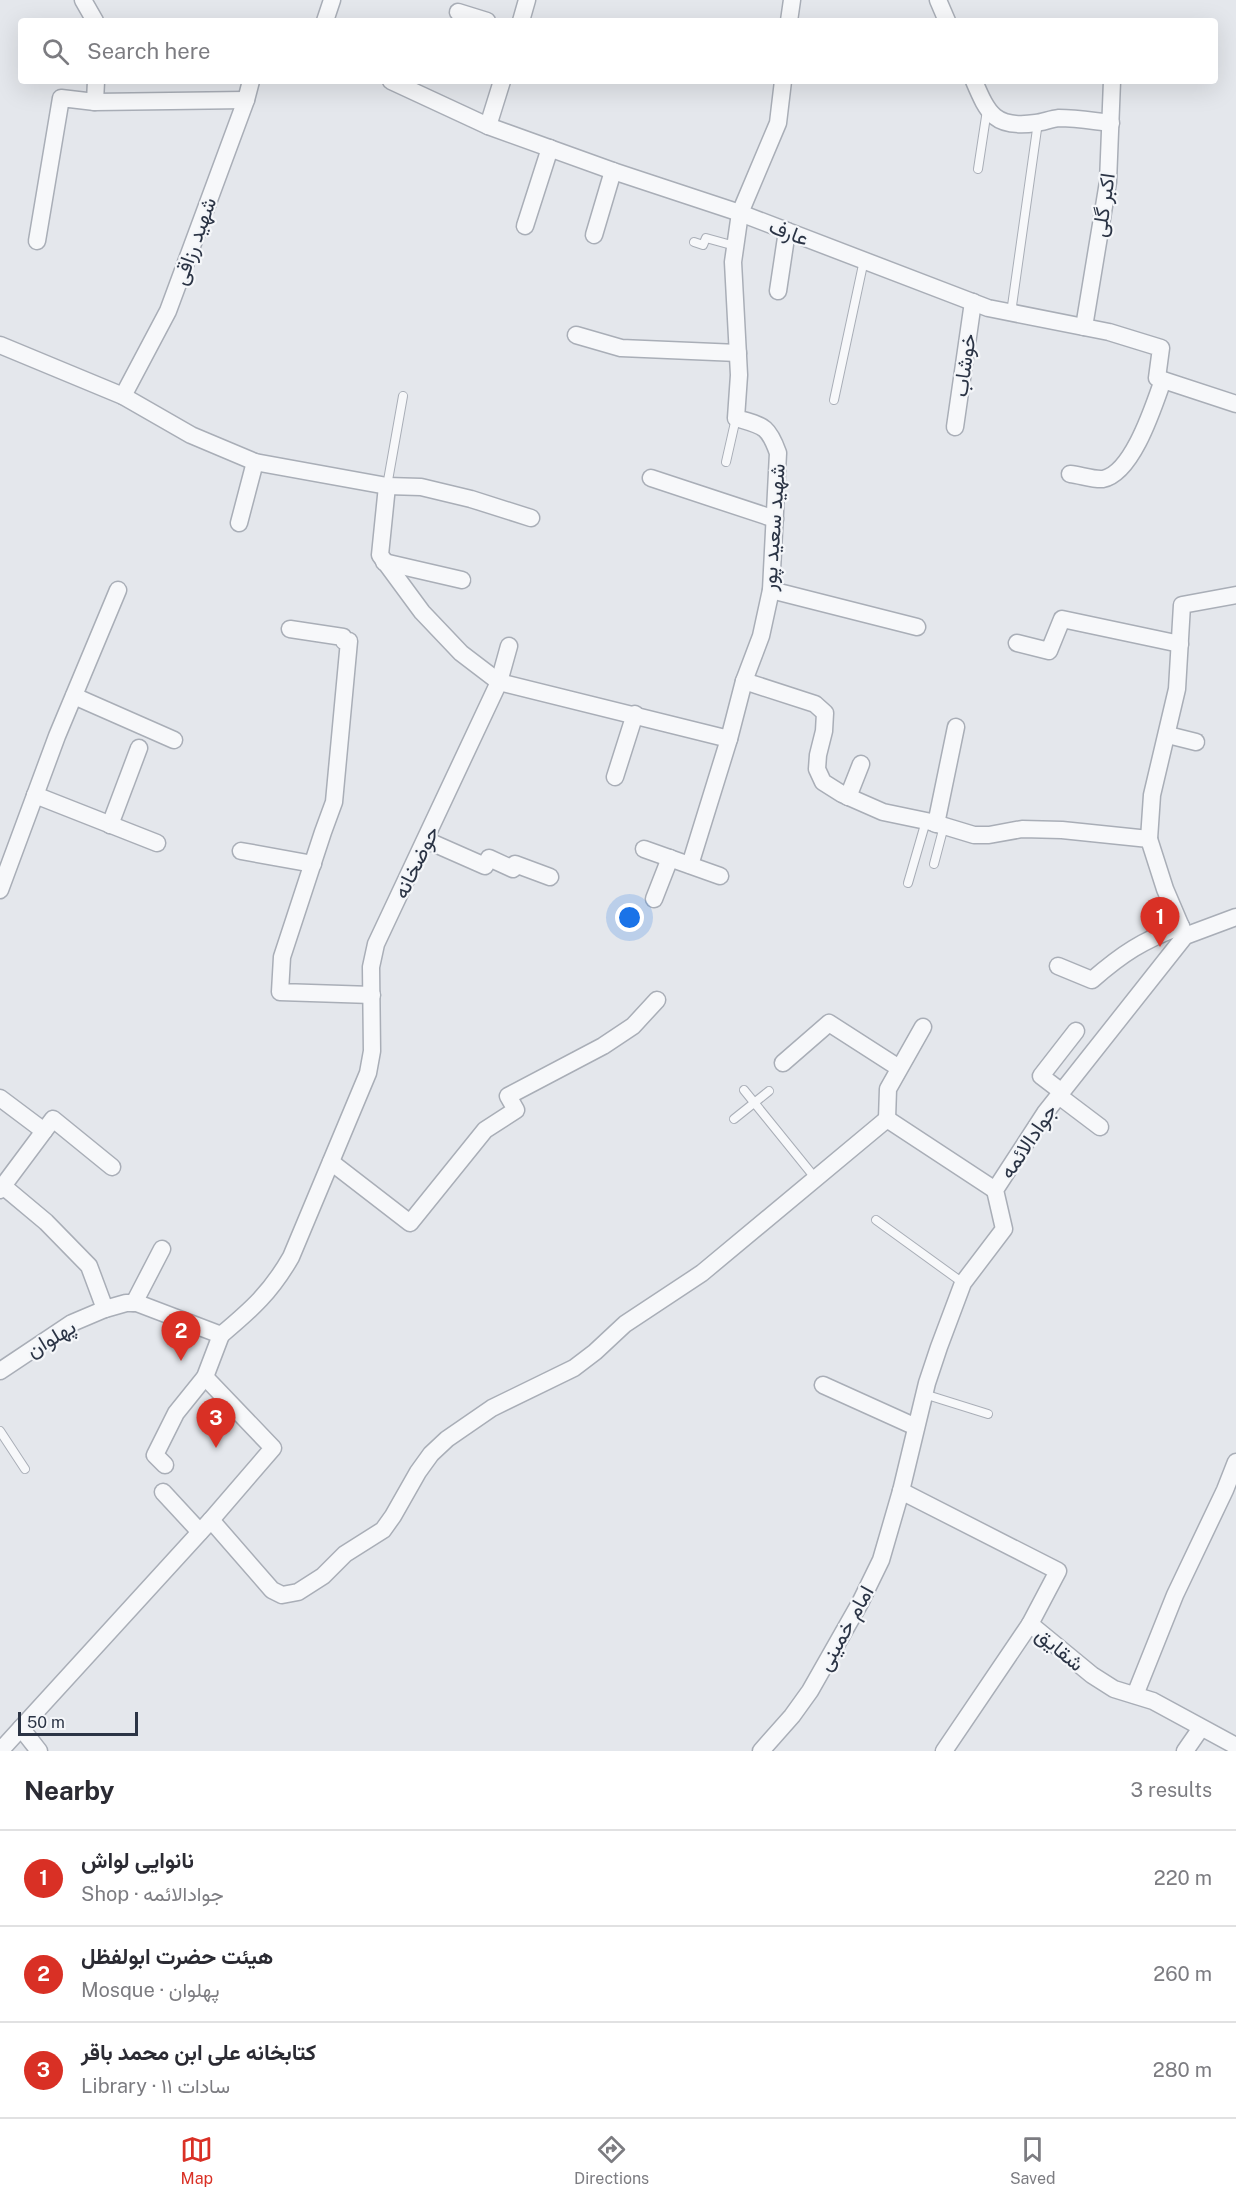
<!DOCTYPE html>
<meta charset="utf-8">
<style>
:root{--surface:#fff;--page:#f2f2f3;--text:#2b2b33;--muted:#7c7c81;--line:#e1e1e2;--accent:#d93025}
body{margin:0;font-family:"Public Sans",Vazirmatn,sans-serif;background:var(--page);color:var(--text)}
.scale{position:absolute;left:18px;bottom:15px;width:120px;box-sizing:border-box;padding-left:6px;border:3px solid #2b3445;border-top:0;font-size:16px;line-height:21px;white-space:nowrap;color:#2b3445;-webkit-text-stroke:4px #f4f6f9;paint-order:stroke}
.you{position:absolute;left:630px;top:918px;width:21px;height:21px;margin:-15px;border:4px solid #fff;border-radius:50%;background:#1a73e8;box-shadow:0 0 0 9px #1a73e833}
.badge{display:grid;place-items:center;width:39px;height:39px;border-radius:50%;background:var(--accent);color:#fff;font-size:20px;font-weight:700}
.pin{position:absolute;translate:-50% -50px;filter:drop-shadow(0 2px 3px #0008)}
.pin::after{content:'';position:absolute;top:32px;width:21px;height:18px;background:inherit;clip-path:polygon(0 0,100% 0,50% 100%)}
.list{margin:0;padding:0;list-style:none}
h2{display:flex;justify-content:space-between;align-items:center;height:78px;margin:0;padding:0 24px;font-size:26px}
h2 small{font-size:20px;font-weight:400;color:var(--muted)}
.list li{display:grid;grid-template-columns:39px 1fr auto;gap:18px;align-items:center;box-sizing:border-box;height:96px;padding:0 24px;border-top:2px solid var(--line)}
.list b{display:block;font-size:22px;white-space:nowrap}
.list p{margin:0;font-size:20px;white-space:nowrap;color:var(--muted)}
.list em{font-size:20px;font-style:normal;color:var(--muted)}
.icon{flex:none;width:33px;height:33px;fill:none;stroke:currentColor;stroke-width:2;stroke-linecap:round;stroke-linejoin:round}
.map{position:relative;flex:none;width:1236px;height:1751px;overflow:hidden}
.search{position:absolute;background:var(--surface);box-shadow:0 6px 24px #0002;left:18px;right:18px;top:18px;height:66px;display:flex;align-items:center;gap:15px;box-sizing:border-box;padding:0 21px;border-radius:6px;color:var(--muted);font-size:22px}
.sheet{height:366px;background:var(--surface)}
nav{display:flex;justify-content:space-around;align-items:center;box-sizing:border-box;height:84px;border-top:2px solid var(--line);background:var(--surface);font-size:16px;color:var(--muted)}
nav a{display:grid;justify-items:center;gap:3px}
nav .on{color:var(--accent)}
.map>svg:first-child{display:block}
</style>
<div class="map">
<svg width="1236" height="1751" viewBox="0 0 1236 1751">
<rect width="100%" height="100%" fill="#e4e7ec"/>
<g fill="none" stroke-linecap="round" stroke-linejoin="round">
<!-- service casing -->
<g stroke="#a9aeb7" stroke-width="10">
<g id="service">
<polyline points="978,169 987,110"/>
<polyline points="694,242 703,245 706,238 735,246"/>
<polyline points="1011,313 1038,122"/>
<polyline points="834,400 864,260"/>
<polyline points="726,462 736,418"/>
<polyline points="387,486 403,396"/>
<polyline points="934,864 944,826"/>
<polyline points="908,883 926,821"/>
<polyline points="744,1090 816,1179"/>
<polyline points="734,1119 769,1091"/>
<polyline points="876,1220 963,1283"/>
<polyline points="924,1394 988,1414"/>
<polyline points="0,1431 25,1469"/>
</g>
</g>
<!-- minor casing -->
<g stroke="#a9aeb7" stroke-width="19">
<g id="minor">
<polyline points="83,0 95,21"/>
<polyline points="938,0 947,21"/>
<polyline points="458,12 487,21"/>
<polyline points="325,21 332,0"/>
<polyline points="521,21 527,0"/>
<polyline points="789,21 792,0"/>
<polyline points="391,81 488,126 613,171 740,213 988,308 1109,332 1161,348 1157,378 1236,404"/>
<path d="M974,81c14,33 21,48 62,42 7,-1 15,-4 23,-5 17,0 34,3 52,5"/>
<polyline points="95,102 96,81"/>
<polyline points="488,126 502,81"/>
<polyline points="525,226 550,148"/>
<polyline points="594,235 613,171"/>
<polyline points="37,241 61,98 95,102 246,100"/>
<polyline points="778,291 787,231"/>
<polyline points="1084,327 1108,182 1112,81"/>
<polyline points="576,335 621,348 738,353"/>
<polyline points="0,345 123,396 191,435 255,462 387,486 380,555 422,612 461,653 499,682 729,739 744,681 815,704 825,713 824,731 818,755 817,769 823,782 842,794 883,812 931,822 974,835 989,835 1022,829 1062,830 1149,839 1165,889 1185,936"/>
<polyline points="123,396 168,311 246,100 251,81"/>
<polyline points="955,427 973,302"/>
<path d="M1070,474c10,1 24,6 33,5 30,-6 51,-74 60,-99"/>
<polyline points="651,478 775,519"/>
<polyline points="387,486 421,487 471,499 531,518"/>
<polyline points="239,523 255,462"/>
<polyline points="384,562 462,580"/>
<polyline points="771,590 917,627"/>
<polyline points="290,629 343,637 344,641 349,641 334,802 323,832 282,957 280,992 372,995"/>
<polyline points="1017,643 1049,651 1062,619 1180,644"/>
<path d="M744,681l17,-45 10,-46 7,-137c-10,-28 -15,-27 -42,-35l3,-43 -6,-113 7,-49 38,-90 5,-42"/>
<polyline points="74,696 174,740"/>
<polyline points="1168,735 1196,742"/>
<polyline points="615,777 635,714"/>
<polyline points="35,795 157,843"/>
<polyline points="848,797 861,764"/>
<polyline points="936,824 956,727"/>
<polyline points="110,825 139,748"/>
<polyline points="1149,839 1152,795 1177,689 1182,605 1236,595"/>
<polyline points="426,840 485,866 489,858 513,869 515,864 550,877"/>
<polyline points="644,849 720,876"/>
<polyline points="241,851 313,864"/>
<polyline points="690,865 729,739"/>
<polyline points="0,890 57,736 118,590"/>
<polyline points="654,899 670,858"/>
<path d="M1058,966l34,14c31,-27 50,-39 89,-54"/>
<polyline points="783,1063 829,1023 899,1068"/>
<polyline points="1062,1092 1041,1076 1076,1031"/>
<polyline points="1059,1096 1100,1127"/>
<polyline points="0,1098 44,1131"/>
<polyline points="887,1119 888,1089 923,1027"/>
<polyline points="331,1162 410,1223 485,1130 516,1110 508,1096 603,1046 633,1026 657,1000"/>
<path d="M3,1186l43,36 43,44 16,43 21,-6h11l84,32c31,-26 50,-43 70,-78l77,-184 4,-22 -1,-84 5,-23 123,-262 10,-36"/>
<polyline points="0,1190 53,1119 112,1167"/>
<polyline points="134,1303 162,1249"/>
<polyline points="0,1371 72,1323 105,1309"/>
<polyline points="205,1377 273,1448 211,1520"/>
<polyline points="823,1385 916,1427"/>
<polyline points="165,1465 155,1455 176,1413 205,1377 221,1335"/>
<polyline points="901,1491 1058,1571 1030,1624 1092,1675 1114,1689 1153,1701 1236,1746"/>
<polyline points="163,1492 200,1532"/>
<polyline points="1135,1695 1175,1595 1225,1490 1236,1462"/>
<polyline points="21,1728 39,1751"/>
<polyline points="0,1751 211,1520 272,1590 282,1595 298,1592 323,1576 345,1554 383,1530 393,1516 418,1472 431,1454 447,1439 492,1408 574,1368 595,1352 625,1324 702,1273 887,1119 995,1190"/>
<polyline points="761,1751 792,1716 810,1691 860,1603 881,1560 901,1491 927,1383 939,1347 963,1283 1004,1229 995,1190 1045,1113 1185,936 1236,917"/>
<polyline points="944,1751 1030,1624"/>
<polyline points="1185,1751 1201,1728"/>
</g>
</g>
<!-- service -->
<use href="#service" stroke="#f7f8fa" stroke-width="8"/>
<!-- minor -->
<use href="#minor" stroke="#f7f8fa" stroke-width="16"/>
</g>
<g text-anchor="middle" dominant-baseline="central" stroke-width="4.5" stroke-linejoin="round" paint-order="stroke">
<!-- street labels -->
<g font-size="21" fill="#2b3445" stroke="#f4f6f9">
<text transform="translate(1103 205) rotate(-82)">اکبر گلی</text>
<text transform="translate(789 232) rotate(21)">عارف</text>
<text transform="translate(194 241) rotate(-70)">شهید رزاقی</text>
<text transform="translate(964 365) rotate(-82)">خوشاب</text>
<text transform="translate(773 527) rotate(-86)">شهید سعید پور</text>
<text transform="translate(416 862) rotate(-64)">حوضخانه</text>
<text transform="translate(1028 1141) rotate(-56)">جوادالائمه</text>
<text transform="translate(51 1338) rotate(-31)">پهلوان</text>
<text transform="translate(845 1628) rotate(-61)">امام خمینی</text>
<text transform="translate(1060 1649) rotate(40)">شقایق</text>
</g>
</g>
</svg>
<div class="scale">50 m</div>
<div class="you"></div>
<div class="pin badge" style="left:1160px;top:947px">1</div>
<div class="pin badge" style="left:181px;top:1361px">2</div>
<div class="pin badge" style="left:216px;top:1448px">3</div>
<div class="search"><svg class="icon" aria-label="search" viewBox="0 0 24 24"><circle cx="10" cy="10" r="6"/><path d="M15 15l6 6"/></svg>Search here</div>
</div>
<section class="sheet">
<h2>Nearby<small>3 results</small></h2>
<ul class="list">
<li><span class="badge">1</span><div><b>نانوایی لواش</b><p>Shop · جوادالائمه</p></div><em>220 m</em></li>
<li><span class="badge">2</span><div><b>هیئت حضرت ابولفظل</b><p>Mosque · پهلوان</p></div><em>260 m</em></li>
<li><span class="badge">3</span><div><b>کتابخانه علی ابن محمد باقر</b><p>Library · سادات ۱۱</p></div><em>280 m</em></li>
</ul>
</section>
<nav>
<a class="on"><svg class="icon" aria-label="map" viewBox="0 0 24 24"><path d="M3 6l6-2 6 2 6-2v14l-6 2-6-2-6 2zM9 4v14M15 6v14"/></svg>Map</a>
<a><svg class="icon" aria-label="directions" viewBox="0 0 24 24"><path d="M12 3l9 9-9 9-9-9zM9 14v-3h6M13 9l2 2-2 2"/></svg>Directions</a>
<a><svg class="icon" aria-label="saved" viewBox="0 0 24 24"><path d="M7 4h10v16l-5-4-5 4z"/></svg>Saved</a>
</nav>
